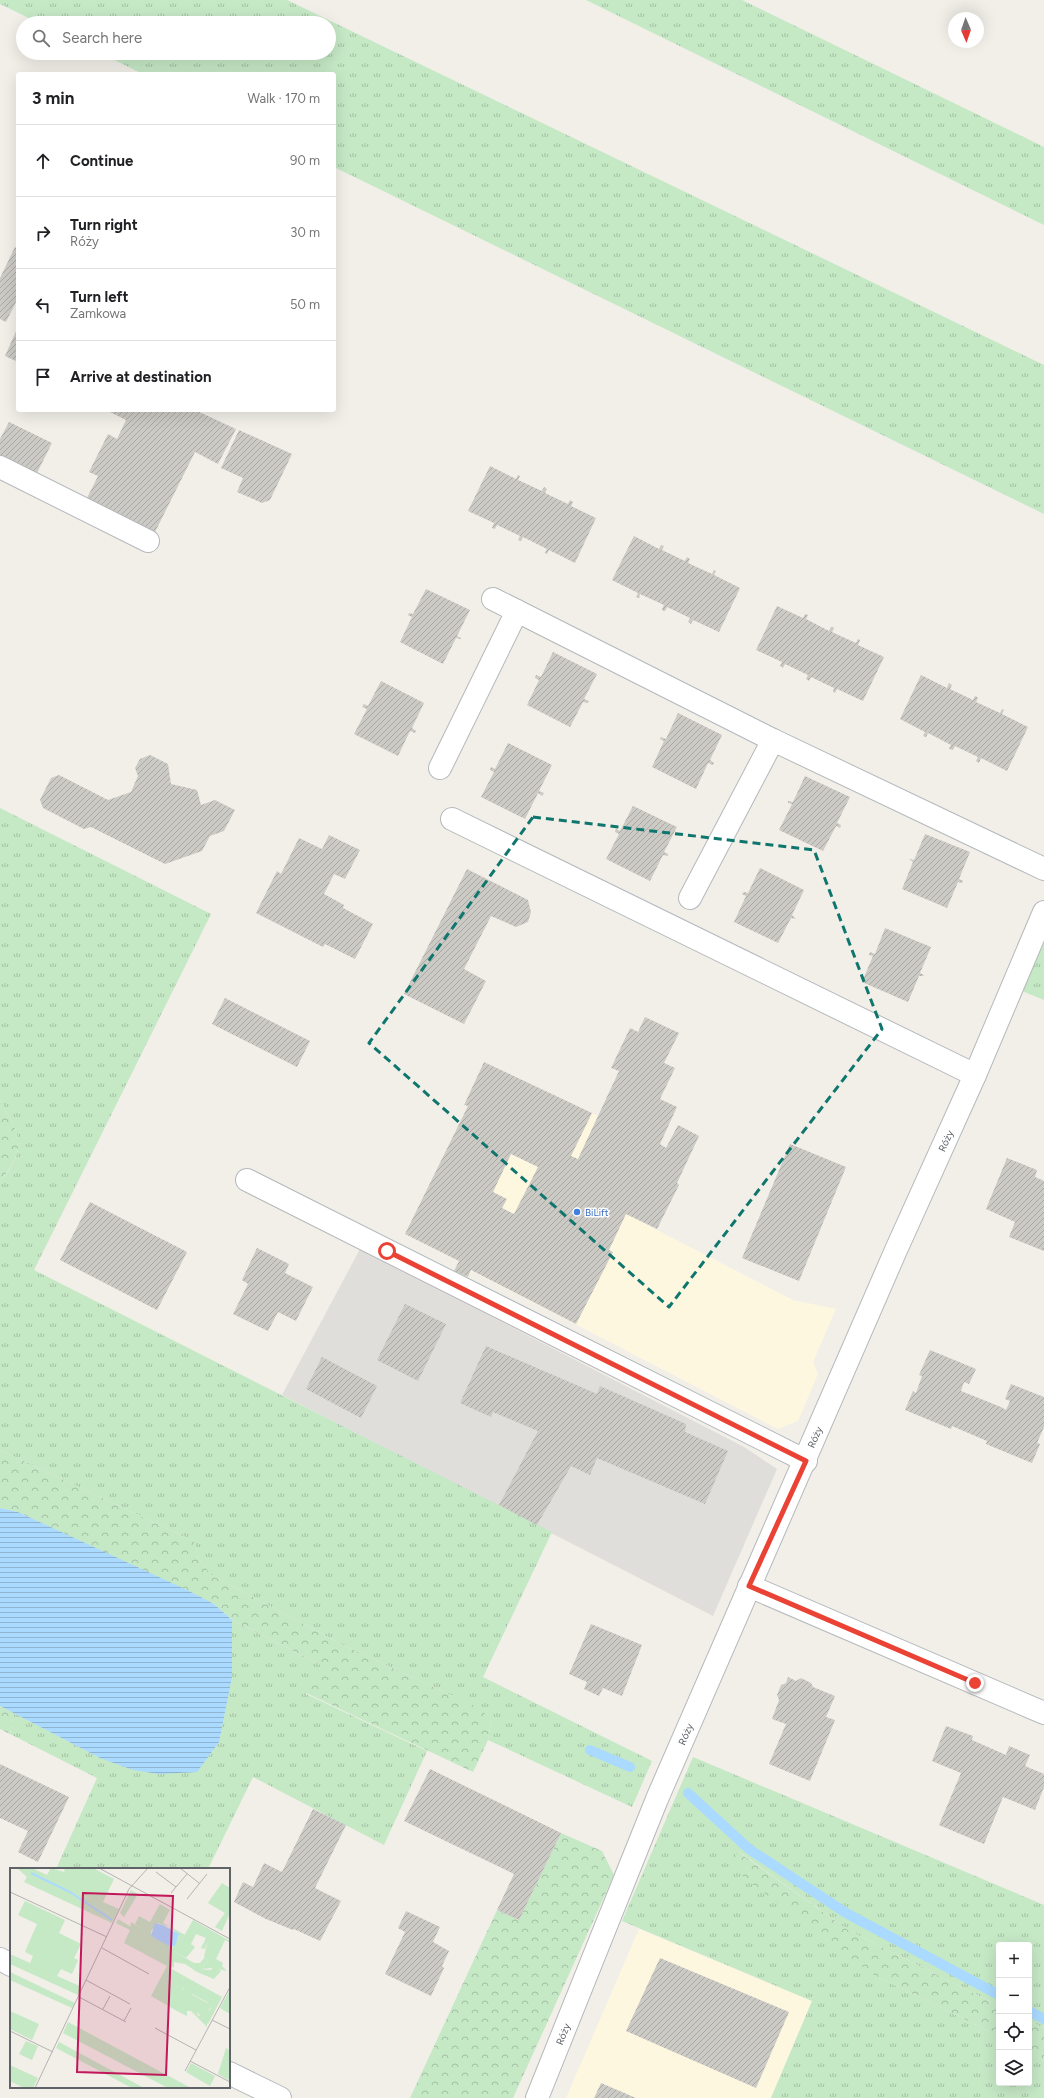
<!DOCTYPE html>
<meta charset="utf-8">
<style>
:root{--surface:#fff;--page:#f6f6f6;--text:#202124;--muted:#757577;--line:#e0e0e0}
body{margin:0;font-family:Figtree,sans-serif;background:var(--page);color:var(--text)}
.controls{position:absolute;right:12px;bottom:12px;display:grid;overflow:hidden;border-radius:4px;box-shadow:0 4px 16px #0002}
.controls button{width:36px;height:36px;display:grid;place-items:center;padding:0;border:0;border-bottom:1px solid var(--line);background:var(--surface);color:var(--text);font:20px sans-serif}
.compass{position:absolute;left:948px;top:12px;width:36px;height:36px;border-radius:50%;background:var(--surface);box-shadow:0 4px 16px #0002;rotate:178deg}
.stop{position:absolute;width:12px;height:12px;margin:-9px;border:3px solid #ea4335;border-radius:50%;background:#fff}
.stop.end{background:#ea4335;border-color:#fff;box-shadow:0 1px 4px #0008}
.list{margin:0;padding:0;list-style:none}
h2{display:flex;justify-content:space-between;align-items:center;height:52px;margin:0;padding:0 16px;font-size:17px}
h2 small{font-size:13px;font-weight:400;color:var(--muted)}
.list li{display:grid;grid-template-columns:26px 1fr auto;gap:12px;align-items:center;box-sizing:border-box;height:72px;padding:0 16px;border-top:1px solid var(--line)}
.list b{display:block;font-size:15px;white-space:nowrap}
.list p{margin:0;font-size:13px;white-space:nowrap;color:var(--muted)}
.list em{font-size:13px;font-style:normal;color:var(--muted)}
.icon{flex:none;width:22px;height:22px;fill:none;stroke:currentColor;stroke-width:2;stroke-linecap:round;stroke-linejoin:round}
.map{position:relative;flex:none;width:1044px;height:2098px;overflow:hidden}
.search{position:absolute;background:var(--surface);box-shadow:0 4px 16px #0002;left:16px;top:16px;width:320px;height:44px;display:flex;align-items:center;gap:10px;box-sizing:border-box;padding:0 14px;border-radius:22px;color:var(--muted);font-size:15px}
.panel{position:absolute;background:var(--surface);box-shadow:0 4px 16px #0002;left:16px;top:72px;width:320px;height:340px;border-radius:4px}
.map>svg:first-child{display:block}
</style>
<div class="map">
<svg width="1044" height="2098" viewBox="0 0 1044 2098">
<defs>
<pattern id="grass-tufts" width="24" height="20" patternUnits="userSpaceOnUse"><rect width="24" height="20" fill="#c5e8c5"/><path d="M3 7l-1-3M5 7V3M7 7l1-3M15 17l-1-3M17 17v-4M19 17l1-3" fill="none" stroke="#a3c0a4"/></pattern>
<pattern id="forest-crowns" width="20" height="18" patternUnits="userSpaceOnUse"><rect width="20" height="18" fill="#c5e8c5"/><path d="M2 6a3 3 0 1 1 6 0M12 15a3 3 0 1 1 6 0" fill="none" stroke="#a3c0a4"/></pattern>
<pattern id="water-rules" width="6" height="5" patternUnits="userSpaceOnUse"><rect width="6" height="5" fill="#aadaff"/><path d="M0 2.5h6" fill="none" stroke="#8eb4d2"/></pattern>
<pattern id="building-hatch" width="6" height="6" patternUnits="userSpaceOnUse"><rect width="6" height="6" fill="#cccac5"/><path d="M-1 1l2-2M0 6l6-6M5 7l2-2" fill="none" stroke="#a9a8a4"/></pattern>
</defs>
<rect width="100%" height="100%" fill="#f1efe8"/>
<!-- commercial -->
<g fill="#fef7e0">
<polygon points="484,1062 598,1116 578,1159 626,1214 793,1300 836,1309 813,1362 818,1374 798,1421 778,1429 472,1271 468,1277 454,1271 459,1261 405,1234 468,1107 464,1105"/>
<polygon points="639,1929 812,2001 771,2098 566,2098"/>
</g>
<!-- industrial -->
<polygon fill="#e0deda" points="360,1249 744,1447 777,1469 713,1616 282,1395"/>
<!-- grass -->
<g fill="url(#grass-tufts)">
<polygon points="0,0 287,0 1044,365 1044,514 334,167 334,74 143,74 100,53 329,53 329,23 39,23 0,4"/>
<polygon points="586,0 742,0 1044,147 1044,225"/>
<path d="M0,808l211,106 -177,356 518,262 -69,145 169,84 -20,46 -144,-67 3,-19 -38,-25 -108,-50 -134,-71 -13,-17 -4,-17 -194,-91v-268c16,-21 25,-34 12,-60 -4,-8 -9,-15 -12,-23z"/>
<polygon points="1044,940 1044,1000 1022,991"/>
<polygon points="232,1620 321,1665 306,1694 427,1751 384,1845 253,1777 208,1869 56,1869 97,1778 10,1734 14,1713 100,1758 232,1677"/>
<polygon points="693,1757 1044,1905 1044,2028 1029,2021 1029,1945 999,1945 999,2006 848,1930 738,1851 872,1974 999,2036 999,2083 1029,2083 1029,2051 1044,2061 1044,2098 771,2098 812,2001 622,1921"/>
</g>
<!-- forest -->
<g fill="url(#forest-crowns)">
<path d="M0,1099c3,8 8,15 12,23 13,26 4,38 -12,60z"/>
<polygon points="0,1450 194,1541 198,1558 211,1575 345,1646 481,1709 491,1721 488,1740 473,1772 306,1693 321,1665 232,1620 214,1604 18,1512 0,1508"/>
<polygon points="0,1706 14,1713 10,1734 0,1729"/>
<polygon points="561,1833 602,1851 614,1875 513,2098 410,2098 497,1910 519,1920"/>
<polygon points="737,1851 848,1930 999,2006 999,2036 872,1974 743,1877 735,1861"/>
<polygon points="1029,2021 1044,2028 1044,2061 1029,2051"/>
</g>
<!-- water -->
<polygon fill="url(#water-rules)" points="0,1508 18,1512 187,1590 214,1604 232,1620 232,1677 219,1742 197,1772 159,1774 133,1770 100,1758 0,1706"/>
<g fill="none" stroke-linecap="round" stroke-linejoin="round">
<!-- stream -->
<g stroke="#aadaff" stroke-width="10">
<polyline points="590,1750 630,1767"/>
<polyline points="688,1793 749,1849 846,1913 999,1995"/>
<polyline points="1029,2011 1044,2019"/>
</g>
</g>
<!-- building -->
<g fill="url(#building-hatch)" fill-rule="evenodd">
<polygon points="15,247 18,248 18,298 6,322 0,319 0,278"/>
<polygon points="18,327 18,362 5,356"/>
<polygon points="106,410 195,410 236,429 218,464 195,452 155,532 87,498 98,476 89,472 108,434 117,439 126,420"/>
<polygon points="9,422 52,443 36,475 0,456 0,439"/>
<polygon points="239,430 292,454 270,500 262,503 237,492 243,478 221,468"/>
<polygon points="490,466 516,479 518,475 520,476 518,480 542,491 544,487 547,489 545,493 568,504 570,500 573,502 571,506 596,518 575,563 549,550 547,554 545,553 547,549 523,537 521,541 520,541 518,540 520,536 497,525 495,529 492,528 494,523 468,511"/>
<polygon points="634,536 659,549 661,545 664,546 662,550 685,561 687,557 690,559 688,563 712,574 714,570 716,571 714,575 740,588 719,632 693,620 691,624 688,622 690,618 667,607 665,611 663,611 662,609 664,605 640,594 639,598 636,597 638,593 612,580"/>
<polygon points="426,589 470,610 457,636 461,638 461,639 456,638 443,664 400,642 412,617 408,615 409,613 413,614"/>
<polygon points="777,606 803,618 805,614 808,615 806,619 829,631 831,627 833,627 834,628 832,632 856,643 858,639 860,640 858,645 884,657 863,701 837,689 835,693 833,692 834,688 811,677 809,681 806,679 808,675 785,664 783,668 780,666 782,662 756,650"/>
<polygon points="553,652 597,674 584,699 589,701 587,703 583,702 570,727 527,705 539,680 535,678 536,675 541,677"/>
<polygon points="921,675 947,688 949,683 952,685 950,689 973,700 975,696 977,697 978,698 976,702 1000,713 1002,709 1004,710 1002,714 1028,727 1007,771 981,758 979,763 976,761 978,757 955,746 953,750 949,749 951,745 928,733 926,737 923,736 925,732 900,719"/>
<polygon points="381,681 424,703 412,728 416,731 415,733 410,731 398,756 354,734 367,709 362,707 364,704 368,706"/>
<polygon points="678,713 722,735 710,760 714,763 713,765 708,763 696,789 652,767 664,741 660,739 661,737 666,739"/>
<polygon points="508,743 552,765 539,791 544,793 542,796 538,793 525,819 481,797 494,772 490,770 491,767 495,769"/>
<polygon points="150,755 168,764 171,784 197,790 201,805 215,800 235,810 224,831 210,836 202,851 165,864 91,827 84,829 43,808 40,800 51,778 59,775 108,800 131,792 138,776 135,768 140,759"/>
<polygon points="805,776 850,797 837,823 841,825 840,828 836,826 823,851 779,830 792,804 788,803 788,801 793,802"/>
<polygon points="633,806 677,827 664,852 668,854 668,856 663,855 650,881 606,859 619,834 615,832 616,829 620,831"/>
<polygon points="925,834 970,852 959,879 963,881 962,883 958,882 947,908 902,889 913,862 909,859 914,860"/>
<polygon points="329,835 360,850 345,879 334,874 324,894 344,905 343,908 373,924 355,959 325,944 323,947 256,913 277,871 281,874 299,838 322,849"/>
<polygon points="760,868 804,890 792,915 796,919 791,918 778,943 734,922 746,896 742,894 744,892 748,893"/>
<polygon points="467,869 528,900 531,912 528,922 516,927 491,916 464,969 486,981 464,1024 404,994"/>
<polygon points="885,928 931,947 920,973 924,975 923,976 919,976 908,1002 862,982 873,956 869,955 870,952 875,954"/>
<polygon points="225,998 310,1041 297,1067 212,1024"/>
<path d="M645,1017l34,16 -15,30 11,5 -15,31 17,8 -17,37 6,4 12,-23 21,11 -22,47 2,2 -22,44 -31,-15 -17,36 4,2 -37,72 -105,-54 -3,7 -14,-6 5,-10 -54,-27 63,-128 -4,-1 20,-43 108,51 -21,43 7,3 41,-88 -8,-3 19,-40 8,4zM511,1154l27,13 -24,47 -12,-6 5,-9 -14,-7z"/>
<polygon points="790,1144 846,1167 799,1281 742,1258"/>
<polygon points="1007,1158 1037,1170 1035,1177 1044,1181 1044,1251 1009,1237 1015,1222 986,1209"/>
<polygon points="90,1202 187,1252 157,1310 60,1260"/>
<polygon points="257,1248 289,1264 285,1273 313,1287 296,1321 278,1312 268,1331 233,1314 248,1284 242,1280"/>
<polygon points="405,1304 446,1324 418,1381 377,1360"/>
<polygon points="486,1346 597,1394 600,1386 686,1424 685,1432 728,1451 705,1504 597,1458 590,1475 571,1466 537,1525 499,1505 538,1431 493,1412 491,1417 460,1403"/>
<polygon points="930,1350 976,1369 969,1384 964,1382 961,1391 1001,1407 1006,1410 1010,1401 1005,1399 1011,1384 1044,1397 1044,1427 1037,1443 1040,1444 1032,1463 986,1444 987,1441 952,1426 951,1429 905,1410 913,1391 916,1393 922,1376 919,1375"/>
<polygon points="322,1357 377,1386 361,1418 306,1389"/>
<polygon points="591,1624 642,1645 622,1696 603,1688 599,1696 584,1689 587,1682 569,1674"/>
<polygon points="788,1677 796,1681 801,1678 811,1683 813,1687 835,1696 826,1717 835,1720 810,1781 769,1764 786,1724 772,1719 779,1700 777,1695 781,1685 786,1683"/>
<polygon points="946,1726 973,1736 972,1740 1006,1755 1009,1746 1030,1755 1025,1766 1044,1774 1044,1787 1035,1810 1003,1797 984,1844 939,1825 961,1773 932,1761"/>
<polygon points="0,1764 69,1797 38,1862 18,1852 28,1831 0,1818"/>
<polygon points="430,1769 561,1833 519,1920 497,1910 514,1874 404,1821"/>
<polygon points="313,1809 346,1825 315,1888 341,1901 320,1941 294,1929 293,1930 266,1919 234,1902 243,1882 253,1887 264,1863 282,1872"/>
<polygon points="406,1911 440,1927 433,1942 449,1951 442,1966 444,1968 431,1996 385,1974 405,1932 398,1928"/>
<polygon points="660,1958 789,2012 756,2088 626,2031"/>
<polygon points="601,2083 636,2098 594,2098"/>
</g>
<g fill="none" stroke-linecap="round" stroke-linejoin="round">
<!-- minor casing -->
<g stroke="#b5b8bc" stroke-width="24">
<g id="minor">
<polyline points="0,467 148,541"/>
<polyline points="493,599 773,740 1044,869"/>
<polyline points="440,768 517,611"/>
<polyline points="452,819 975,1075"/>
<polyline points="690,898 773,740"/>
<polyline points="247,1180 806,1461"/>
<polyline points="749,1586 1044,1713"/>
<polyline points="0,1959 11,1965"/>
<polyline points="229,2073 280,2098"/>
<path id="s1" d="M537,2098l120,-299 239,-549 79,-175 69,-163"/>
</g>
</g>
<!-- minor -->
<use href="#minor" stroke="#fff" stroke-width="22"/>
</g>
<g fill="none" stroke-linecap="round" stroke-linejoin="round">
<!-- route -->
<polyline stroke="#ea4335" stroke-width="5" points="387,1251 806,1461 749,1586 975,1683"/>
</g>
<!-- marked area -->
<path fill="none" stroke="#0f766e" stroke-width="3" stroke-dasharray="8 5" stroke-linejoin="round" d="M533,817l281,33 68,179 -213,278 -300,-264z"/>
<!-- markers -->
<circle fill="#3f7fe0" stroke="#fff" stroke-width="1.5" cx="577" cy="1212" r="4"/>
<g text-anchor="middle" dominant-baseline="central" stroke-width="3" stroke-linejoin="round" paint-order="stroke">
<!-- street labels -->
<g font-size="10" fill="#5f6368" stroke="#fff">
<text stroke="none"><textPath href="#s1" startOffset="1041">Róży</textPath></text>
<text stroke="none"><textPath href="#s1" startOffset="717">Róży</textPath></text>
<text stroke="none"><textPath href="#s1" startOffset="393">Róży</textPath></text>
<text stroke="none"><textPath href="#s1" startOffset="69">Róży</textPath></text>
</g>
<!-- shop labels -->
<g font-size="10" fill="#366cbe" stroke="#fff" text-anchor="start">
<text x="585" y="1212">BiLift</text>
</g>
</g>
<!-- overview -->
<g transform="translate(10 1868)">
<rect width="220" height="220" fill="#f1efe8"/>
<path d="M7,0h15l15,7 4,-7 13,4 1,-4h28l21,11 -11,23 16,7 -7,14 -88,-41 3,-5zM35,8l36,17 28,21 -65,-36zM212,15l8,5v25l-8,18 -7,-4 10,-14 -17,-10zM15,33l40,19 -6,13 22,11 -7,14 4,2 -6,14 -11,-5 -4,7 25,11 -4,8 -68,-31v-10l20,9 3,-7 -8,-4 12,-28 -19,-9zM150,36l10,6 -7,13 8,4 -13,-4 -7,8v5l-16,-12 4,-8 11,6zM108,51l70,43 15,4 5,-4 -4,-6 4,-15 -3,8 -4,-1 5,-10 -10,-4 -5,10 4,3 -9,11 -11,-6 18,-32 37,21v2l-5,-3 -9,19 7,4 -1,3 5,5 -15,-3 -11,1 -4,3 -12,-8 -11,-2v5l-4,1 2,1 -4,8 1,7 15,6 -3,-7 3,-7 38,21 -14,27 -11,-12h11l3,-4 -4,-6 -15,-8 -9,3 -6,14 -26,-15 16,-30 -43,-23 6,-13 -14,-7zM0,104l65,31 -3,5 -62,-28zM220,122v24l-10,-6zM0,143l29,13 -7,16 -22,-11zM58,154l123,66h-23l-105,-55zM16,173l12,5 -6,14 -13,-6zM49,174l85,46h-12l-76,-40zM216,180l4,3v30l-12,-7zM181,195l24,13 -5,10 -24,-14zM0,197l28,13 -5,10h-9l-14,-7z" fill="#c5e8c5" fill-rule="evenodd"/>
<path d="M35,8l36,15 2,4 15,9 11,11 -65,-37zM121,22l7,4 -14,23 -4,-4zM121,54l42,25 6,-11 -8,-9 14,8 -10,17 19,11h6l5,-6 3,5 -7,5 -9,-2 -62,-37zM204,98l7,5 -7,8 -17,-7 2,-3 12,1zM162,101l12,7 -2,4 1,12 -13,-4 -2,-11zM179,125l22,12 -3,7h-11l1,4 9,-2v13l-16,-16h-4v5l-10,-5 4,-12z" fill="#c5e8c5"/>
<path d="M145,55l8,2 16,9 -4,12h-6l-18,-10z" fill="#aadaff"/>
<path fill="none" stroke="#aadaff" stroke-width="2" d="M21,5l39,19 42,28"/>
<path fill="none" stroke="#b3b3b1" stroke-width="1" d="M89,0l131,71M170,0l19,15M146,4l20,15M0,24l97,45M161,25l16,-19M177,31l20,-25M92,80l47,26M76,112l44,24M69,129l47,25M93,141l7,-13M202,152l18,9M114,153l7,-13M145,160l41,22M0,163l43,21M180,193l40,21M175,203l45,-84M25,220l94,-199 19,-21"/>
<path fill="#c2185b" fill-opacity="0.15" stroke="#c2185b" stroke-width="2" d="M73,25l90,3 -7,179 -89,-3z"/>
<rect width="220" height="220" fill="none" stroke="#5f6368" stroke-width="2"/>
</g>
</svg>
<div class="controls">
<button>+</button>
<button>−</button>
<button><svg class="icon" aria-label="locate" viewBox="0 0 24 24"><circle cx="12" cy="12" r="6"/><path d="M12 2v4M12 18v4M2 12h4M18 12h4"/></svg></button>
<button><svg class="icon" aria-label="layers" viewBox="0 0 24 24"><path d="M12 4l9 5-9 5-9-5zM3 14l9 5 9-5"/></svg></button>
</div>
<svg class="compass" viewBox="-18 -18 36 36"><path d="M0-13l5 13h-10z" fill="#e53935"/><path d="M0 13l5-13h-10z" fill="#757577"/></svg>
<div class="stop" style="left:387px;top:1251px"></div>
<div class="stop end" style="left:975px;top:1683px"></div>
<div class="search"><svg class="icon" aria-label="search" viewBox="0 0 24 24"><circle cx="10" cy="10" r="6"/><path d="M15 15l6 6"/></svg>Search here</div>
<section class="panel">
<h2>3 min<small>Walk · 170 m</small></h2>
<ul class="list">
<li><svg class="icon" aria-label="ahead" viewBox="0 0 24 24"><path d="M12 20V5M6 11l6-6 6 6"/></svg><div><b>Continue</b></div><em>90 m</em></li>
<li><svg class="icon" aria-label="right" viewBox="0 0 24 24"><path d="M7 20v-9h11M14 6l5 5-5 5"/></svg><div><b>Turn right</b><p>Róży</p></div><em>30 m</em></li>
<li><svg class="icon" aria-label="left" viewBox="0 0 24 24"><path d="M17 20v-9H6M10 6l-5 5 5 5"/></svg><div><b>Turn left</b><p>Zamkowa</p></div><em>50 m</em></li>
<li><svg class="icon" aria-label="arrive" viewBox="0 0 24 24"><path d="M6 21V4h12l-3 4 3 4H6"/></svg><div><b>Arrive at destination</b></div></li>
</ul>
</section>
</div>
